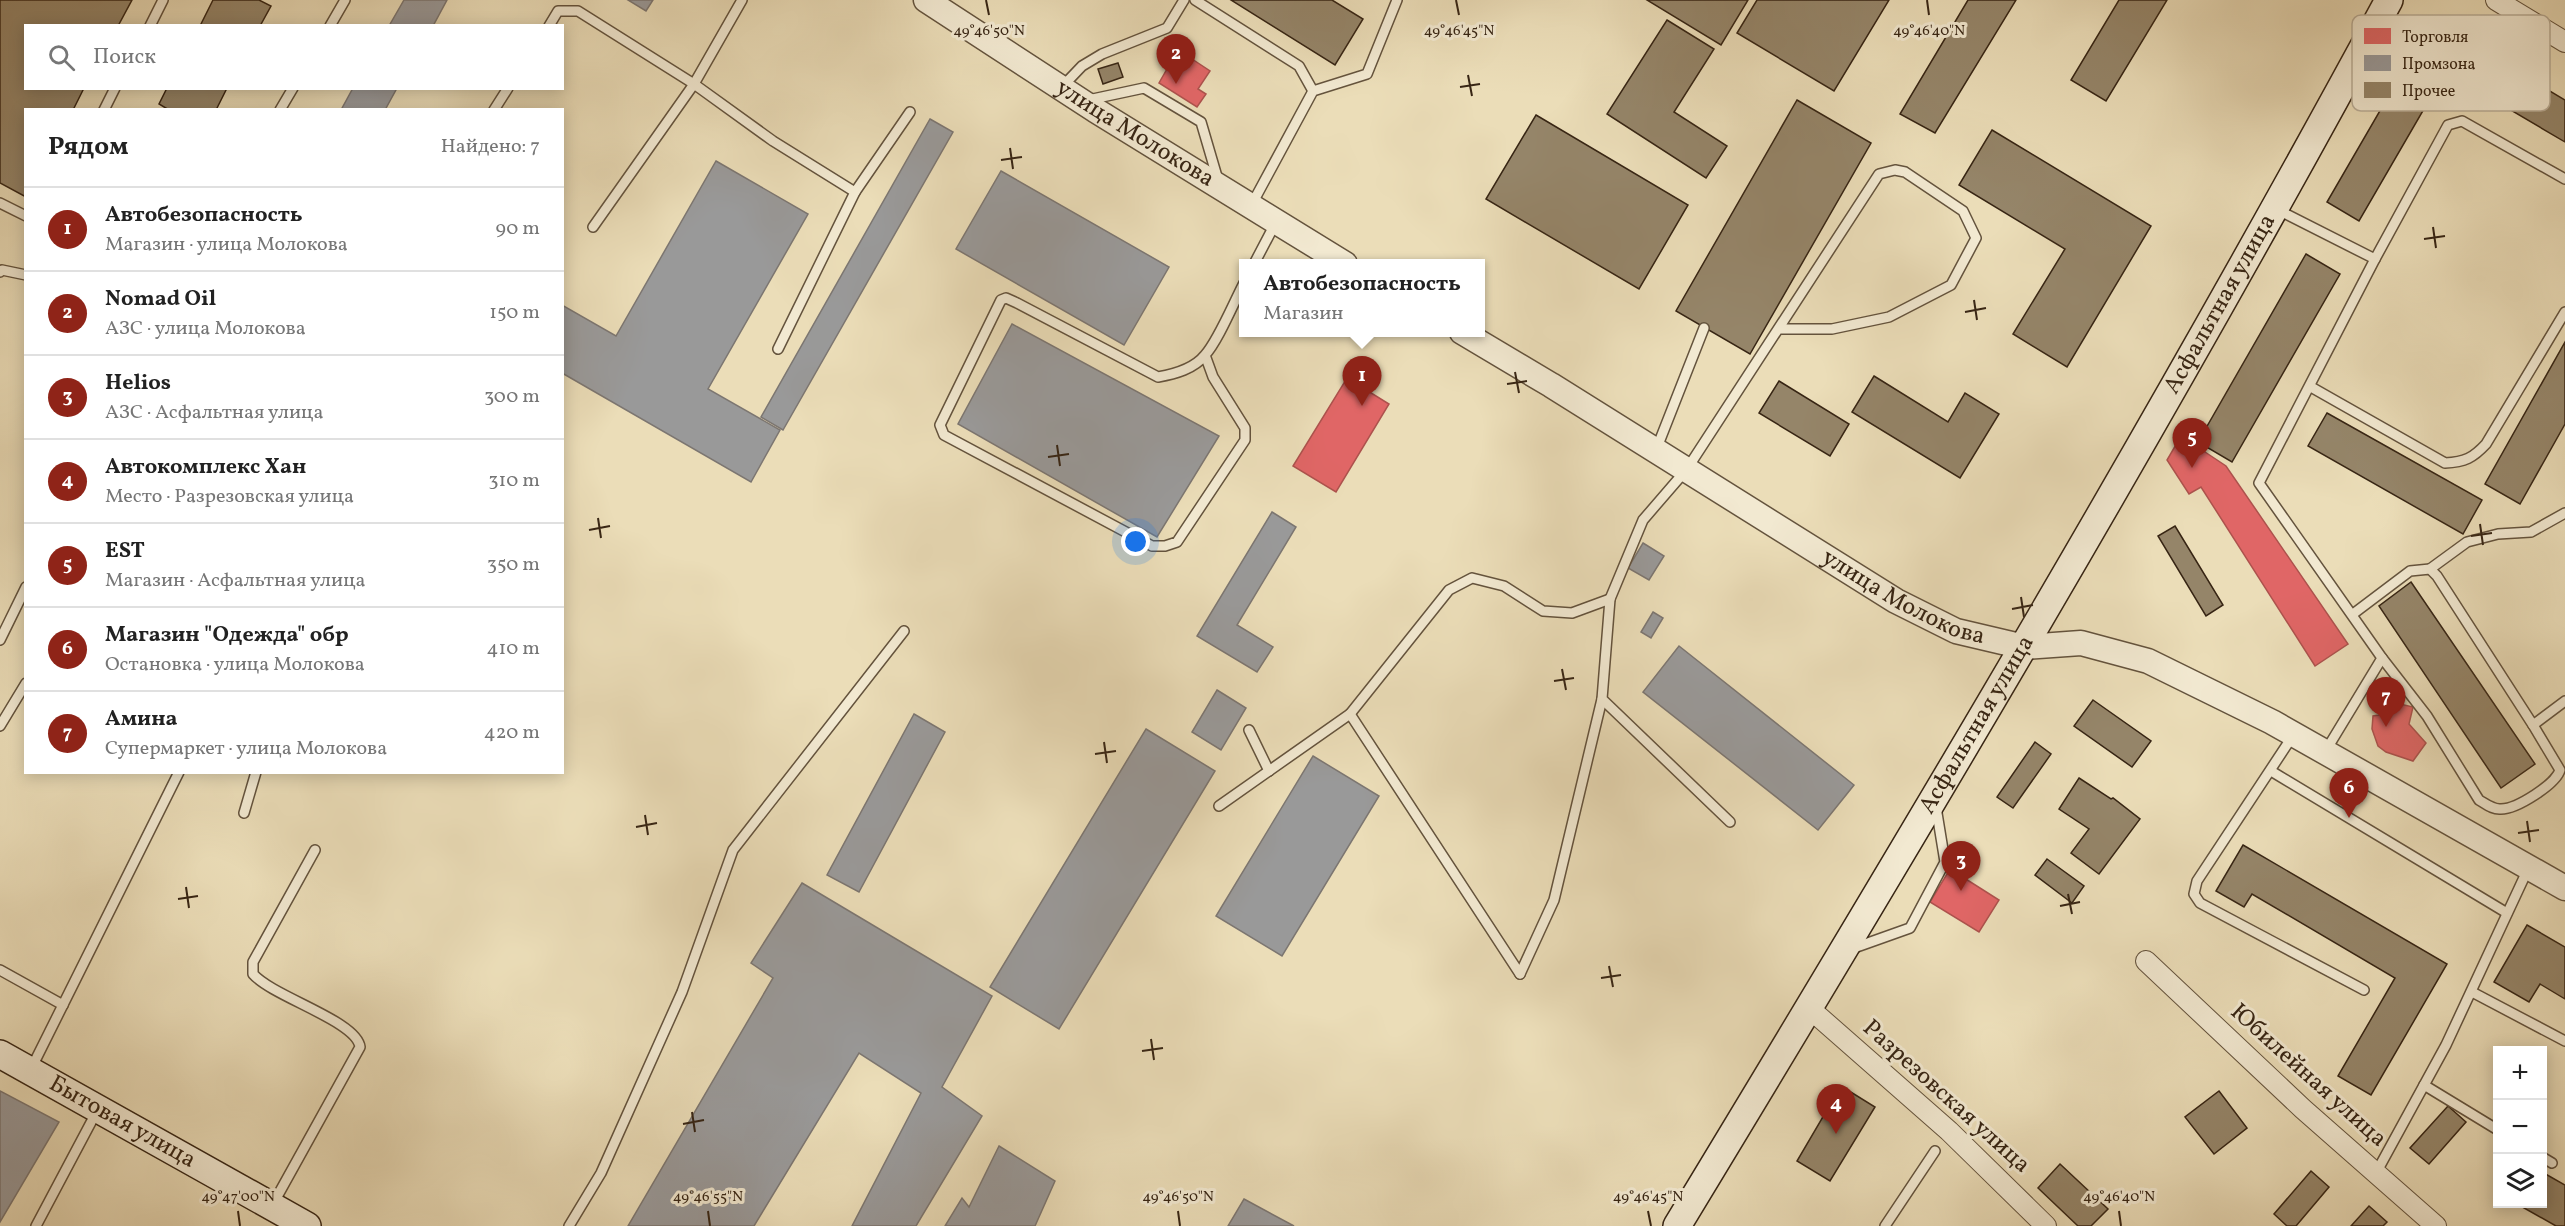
<!DOCTYPE html>
<html lang="ru">
<meta charset="utf-8">
<style>
:root{--surface:#fff;--page:#f6f6f6;--text:#222;--muted:#767676;--line:#e0e0e0;--accent:#8f2418}
body{margin:0;font-family:Vollkorn,serif;background:var(--page);color:var(--text)}
.controls{position:absolute;right:18px;bottom:18px;display:grid;overflow:hidden;border-radius:0px;box-shadow:0 3px 15px #0003}
.controls button{width:54px;height:54px;display:grid;place-items:center;padding:0;border:0;border-bottom:2px solid var(--line);background:var(--surface);color:var(--text);font:30px sans-serif}
.you{position:absolute;left:1136px;top:542px;width:21px;height:21px;margin:-15px;border:4px solid #fff;border-radius:50%;background:#1a73e8;box-shadow:0 0 0 9px #1a73e833}
.badge{display:grid;place-items:center;width:39px;height:39px;border-radius:50%;background:var(--accent);color:#fff;font-size:20px;font-weight:700}
.pin{position:absolute;translate:-50% -50px;filter:drop-shadow(0 2px 3px #0008)}
.pin::after{content:'';position:absolute;top:32px;width:21px;height:18px;background:inherit;clip-path:polygon(0 0,100% 0,50% 100%)}
.popup{position:absolute;left:1239px;top:259px;width:246px;height:78px;box-sizing:border-box;display:grid;place-content:center;border-radius:0px;background:var(--surface);filter:drop-shadow(0 2px 4px #0005);font-size:20px;white-space:nowrap;color:var(--muted)}
.popup b{font-size:22px;color:var(--text)}
.popup::after{content:'';position:absolute;left:50%;top:100%;margin-left:-12px;border:12px solid transparent;border-top-color:var(--surface)}
.list{margin:0;padding:0;list-style:none}
h2{display:flex;justify-content:space-between;align-items:center;height:78px;margin:0;padding:0 24px;font-size:26px}
h2 small{font-size:20px;font-weight:400;color:var(--muted)}
.list li{display:grid;grid-template-columns:39px 1fr auto;gap:18px;align-items:center;box-sizing:border-box;height:84px;padding:0 24px;border-top:2px solid var(--line)}
.list b{display:block;font-size:22px;white-space:nowrap}
.list p{margin:0;font-size:20px;white-space:nowrap;color:var(--muted)}
.list em{font-size:20px;font-style:normal;color:var(--muted)}
.icon{flex:none;width:33px;height:33px;fill:none;stroke:currentColor;stroke-width:2;stroke-linecap:round;stroke-linejoin:round}
.map{position:relative;flex:none;width:2565px;height:1226px;overflow:hidden}
.search{position:absolute;background:var(--surface);box-shadow:0 3px 15px #0003;left:24px;top:24px;width:540px;height:66px;display:flex;align-items:center;gap:15px;box-sizing:border-box;padding:0 21px;border-radius:0px;color:var(--muted);font-size:22px}
.panel{position:absolute;background:var(--surface);box-shadow:0 3px 15px #0003;left:24px;top:108px;width:540px;height:666px;border-radius:0px}
.map>svg:first-child{display:block}
</style>
<div class="map">
<svg width="2565" height="1226" viewBox="0 0 2565 1226">
<rect width="100%" height="100%" fill="#ebddb8"/>
<filter id="stains"><feTurbulence type="fractalNoise" baseFrequency=".00333" numOctaves="4"/><feColorMatrix values="0 0 0 0 .2 0 0 0 0 .09 0 0 0 0 .02 0 0 0 .5 -.17"/></filter>
<radialGradient id="worn" r=".72"><stop offset=".6" stop-color="#630" stop-opacity="0"/><stop offset="1" stop-color="#630" stop-opacity=".3"/></radialGradient>
<!-- shops -->
<g fill="#e06666" stroke="#ad524d" stroke-width="1.5">
<polygon points="1189,57 1210,71 1198,89 1206,94 1197,107 1159,83 1167,69 1177,75"/>
<polygon points="1347,378 1389,404 1336,492 1293,466"/>
<polygon points="2181,436 2226,466 2348,644 2315,666 2201,487 2189,494 2167,460"/>
<polygon points="2387,701 2413,707 2409,724 2426,743 2413,761 2386,752 2378,746 2372,729 2373,716 2379,715"/>
<polygon points="1950,869 1999,900 1979,932 1930,902"/>
</g>
<!-- industry -->
<g fill="#999" stroke="#7c7671" stroke-width="1.5">
<polygon points="404,0 447,0 433,26 389,26"/>
<polygon points="628,0 653,0 646,11"/>
<polygon points="353,88 397,88 385,110 341,110"/>
<polygon points="930,119 953,132 783,430 761,417"/>
<polygon points="716,161 808,214 708,389 780,430 751,482 562,373 562,305 616,336"/>
<polygon points="1001,171 1169,267 1124,345 956,249"/>
<polygon points="1012,324 1219,436 1157,537 958,424"/>
<polygon points="1272,512 1296,527 1237,625 1273,647 1257,672 1197,636"/>
<polygon points="1643,543 1664,556 1649,580 1628,568"/>
<polygon points="1653,612 1663,618 1651,638 1641,632"/>
<polygon points="1679,646 1854,785 1818,830 1643,692"/>
<polygon points="1217,690 1246,708 1221,750 1192,732"/>
<polygon points="914,714 945,732 859,892 827,875"/>
<polygon points="1146,729 1215,771 1059,1029 990,987"/>
<polygon points="1313,756 1379,796 1282,956 1216,916"/>
<polygon points="802,883 992,996 942,1087 982,1116 916,1226 852,1226 921,1093 859,1053 754,1226 628,1226 773,978 751,963"/>
<polygon points="0,1091 59,1122 0,1222"/>
<polygon points="999,1146 1055,1181 1035,1226 945,1226 962,1198 969,1207"/>
<polygon points="1244,1199 1294,1226 1228,1226"/>
</g>
<!-- building -->
<g fill="#958569" stroke="#372514" stroke-width="1.5">
<polygon points="0,0 132,0 118,26 26,26 26,88 84,88 73,110 26,110 26,197 0,183"/>
<polygon points="213,0 259,0 271,6 260,26 200,26"/>
<polygon points="1231,0 1332,0 1363,19 1335,65"/>
<polygon points="1647,0 1748,0 1721,45"/>
<polygon points="1757,0 1889,0 1834,91 1737,33"/>
<polygon points="1968,0 2016,0 1935,133 1900,114"/>
<polygon points="2119,0 2167,0 2106,101 2071,80"/>
<polygon points="1667,20 1714,49 1674,112 1727,146 1706,178 1607,114"/>
<polygon points="2464,40 2565,100 2565,142 2446,72"/>
<polygon points="2414,52 2446,71 2359,221 2327,202"/>
<polygon points="1118,63 1123,77 1103,84 1098,69"/>
<polygon points="167,88 227,88 216,110 169,110 159,104"/>
<polygon points="1797,100 1871,143 1750,354 1676,311"/>
<polygon points="1536,115 1688,205 1639,289 1486,199"/>
<polygon points="1992,130 2151,226 2067,367 2013,334 2065,249 1959,185"/>
<polygon points="2306,254 2340,274 2232,462 2198,442"/>
<polygon points="2565,342 2565,424 2520,504 2485,484"/>
<polygon points="1874,376 1948,422 1965,393 1999,414 1960,478 1852,412"/>
<polygon points="1779,381 1849,424 1830,456 1759,413"/>
<polygon points="2327,413 2482,500 2463,534 2308,446"/>
<polygon points="2175,526 2223,605 2206,616 2158,536"/>
<polygon points="2411,582 2535,764 2501,788 2379,606"/>
<polygon points="2093,700 2151,741 2132,767 2074,726"/>
<polygon points="2035,742 2051,754 2013,808 1997,797"/>
<polygon points="2079,778 2111,799 2113,798 2140,819 2099,874 2071,853 2089,829 2059,809"/>
<polygon points="2243,845 2447,964 2371,1095 2338,1076 2395,978 2252,894 2244,907 2216,891"/>
<polygon points="2047,859 2084,886 2072,903 2035,875"/>
<polygon points="2527,925 2565,947 2565,999 2540,984 2529,1002 2494,982"/>
<polygon points="1841,1086 1875,1107 1830,1181 1797,1161"/>
<polygon points="2219,1091 2247,1128 2214,1154 2185,1117"/>
<polygon points="2448,1106 2466,1122 2429,1164 2410,1148"/>
<polygon points="2060,1164 2108,1209 2091,1226 2078,1226 2038,1188"/>
<polygon points="2311,1171 2329,1187 2296,1226 2287,1226 2274,1214"/>
<polygon points="2542,1172 2565,1185 2565,1226 2556,1226 2517,1204 2542,1204"/>
<polygon points="2369,1206 2387,1222 2383,1226 2351,1226"/>
</g>
<g fill="none" stroke-linecap="round" stroke-linejoin="round">
<!-- service casing -->
<g stroke="#64533d" stroke-width="12">
<g id="service">
<polyline points="1195,0 1299,66 1313,91"/>
<polyline points="150,26 163,0"/>
<polyline points="330,26 345,0"/>
<polyline points="549,26 558,11 578,11 694,84 773,141 855,192 778,349"/>
<polyline points="1061,88 1082,66 1102,54 1167,28 1184,0"/>
<polyline points="1088,100 1144,88 1201,122 1218,180"/>
<polyline points="104,110 115,88"/>
<polyline points="280,110 293,88"/>
<polyline points="494,110 508,88"/>
<polyline points="855,192 910,112"/>
<polyline points="0,203 26,216"/>
<polyline points="1252,204 1313,91 1367,74 1397,0"/>
<polyline points="2278,210 2375,259"/>
<polyline points="593,227 694,84 742,0"/>
<polyline points="1254,264 1276,222"/>
<polyline points="0,272 2,270 26,275"/>
<path d="M1205,355l8,22 32,51v12l-68,102 -12,4h-13l-208,-111 -4,-10 61,-125 5,-2 11,5 141,74c17,-3 36,-8 47,-22 13,-14 29,-53 39,-72"/>
<path d="M2311,387l134,76c20,-1 28,-5 41,-19l79,-132"/>
<polyline points="1656,450 1704,328"/>
<polyline points="2430,569 2467,542 2498,534 2531,532 2565,513"/>
<path d="M2353,614l57,-43 20,-2 7,7 96,149 27,45c-4,14 -43,39 -59,39 -8,1 -15,-5 -22,-9l-52,-84 -45,-58"/>
<polyline points="0,640 26,587"/>
<polyline points="1350,714 1449,590 1472,578 1504,586 1543,611 1572,613 1610,599"/>
<polyline points="2533,725 2565,701"/>
<polyline points="0,726 26,683"/>
<polyline points="1249,730 1269,771"/>
<polyline points="2294,734 2197,881 2194,894 2200,903 2364,990"/>
<polyline points="2325,752 2382,658 2259,483 2375,259 2448,125 2462,121 2565,179"/>
<polyline points="2271,771 2507,913"/>
<polyline points="1219,806 1350,714 1520,974"/>
<polyline points="244,813 256,772"/>
<polyline points="1730,822 1602,699 1610,599 1643,520 1687,469 1879,174 1895,170 1905,172 1963,211 1976,238 1951,285 1889,317 1832,329 1778,329"/>
<polyline points="1851,949 1910,928 1945,862 1936,807"/>
<polyline points="0,970 63,1005"/>
<polyline points="1520,974 1554,900 1602,699"/>
<polyline points="2472,992 2565,1041"/>
<polyline points="31,1069 179,772"/>
<polyline points="2424,1085 2498,1130"/>
<polyline points="2542,1157 2552,1163"/>
<polyline points="2376,1173 2446,1045 2528,869"/>
<path d="M273,1204l87,-157c-3,-26 -87,-50 -107,-73v-12l62,-112"/>
<polyline points="36,1226 97,1111"/>
<polyline points="569,1226 601,1173 682,992 733,850 904,631"/>
<polyline points="1885,1226 1935,1151"/>
</g>
</g>
<!-- minor casing -->
<g stroke="#64533d" stroke-width="22">
<g id="minor">
<polyline points="2496,0 2565,42"/>
<polyline points="2146,961 2303,1109 2436,1226"/>
<polyline points="1809,1008 1949,1131 2046,1226"/>
</g>
</g>
<!-- tertiary casing -->
<g stroke="#64533d" stroke-width="27">
<g id="tertiary">
<path id="s1" d="M926,0l169,110 250,154"/>
<path id="s2" d="M1462,332l89,53 345,216 60,30 68,16 57,-4 67,18 124,61 293,166"/>
</g>
</g>
<!-- secondary casing -->
<g stroke="#372514" stroke-width="30">
<g id="secondary">
<path id="s3" d="M0,1054l307,172"/>
<path id="s4" d="M1677,1226c245,-404 487,-810 712,-1226"/>
</g>
</g>
<!-- service -->
<use href="#service" stroke="#f2e9d1" stroke-width="9"/>
<!-- minor -->
<use href="#minor" stroke="#f2e9d1" stroke-width="20"/>
<!-- tertiary -->
<use href="#tertiary" stroke="#f2e9d1" stroke-width="24"/>
<!-- secondary -->
<use href="#secondary" stroke="#f2e9d1" stroke-width="27"/>
</g>
<!-- ticks -->
<path fill="none" stroke="#372514" stroke-width="2" d="M986,0l3,15M1456,0l3,15M1927,0l2,15M1468,75l4,21M1460,87l20,-3M1010,148l3,21M1001,160l21,-3M2433,227l3,21M2424,239l21,-3M1974,300l3,20M1965,312l21,-4M1515,372l4,21M1507,384l20,-3M1057,445l3,21M1048,457l21,-3M598,518l3,20M2480,524l3,21M589,530l21,-4M2471,536l21,-3M2021,597l3,20M2012,609l21,-4M1562,669l4,21M1554,681l20,-3M1104,742l3,21M1095,754l21,-3M645,815l3,20M2527,821l3,21M636,827l21,-4M2518,833l21,-3M186,887l3,21M2068,894l4,20M178,899l20,-3M2060,906l20,-4M1609,966l4,21M1601,978l20,-3M1151,1039l3,21M1142,1051l21,-3M692,1112l3,20M683,1124l21,-4M238,1211l2,15M708,1211l2,15M1178,1211l2,15M1648,1211l3,15M2119,1211l2,15"/>
<g text-anchor="middle" dominant-baseline="central" stroke-width="6" stroke-linejoin="round" paint-order="stroke">
<!-- street labels -->
<g font-size="24" fill="#372514" stroke="#f2e9d1">
<text stroke="none"><textPath href="#s1" startOffset="248">улица Молокова</textPath></text>
<text stroke="none"><textPath href="#s4" startOffset="1070">Асфальтная улица</textPath></text>
<text stroke="none"><textPath href="#s2" startOffset="516">улица Молокова</textPath></text>
<text stroke="none"><textPath href="#s4" startOffset="584">Асфальтная улица</textPath></text>
<text transform="translate(2308 1076) rotate(42)">Юбилейная улица</text>
<text transform="translate(1946 1097) rotate(42)">Разрезовская улица</text>
<text stroke="none"><textPath href="#s3" startOffset="140">Бытовая улица</textPath></text>
</g>
</g>
<!-- legend -->
<rect x="2352" y="15" width="198" height="96" rx="9" fill="#f2e9d1" stroke="#baae98" stroke-width="1.5"/>
<rect x="2364" y="28" width="27" height="16" fill="#e06666"/>
<rect x="2364" y="55" width="27" height="16" fill="#999"/>
<rect x="2364" y="82" width="27" height="16" fill="#958569"/>
<g font-size="16" fill="#372514">
<text x="2402" y="42">Торговля</text>
<text x="2402" y="69">Промзона</text>
<text x="2402" y="96">Прочее</text>
</g>
<g font-size="15" text-anchor="middle" fill="#372514" stroke="#f2e9d1" stroke-width="6" stroke-linejoin="round" paint-order="stroke">
<text x="989" y="35">49°46'50"N</text>
<text x="1459" y="35">49°46'45"N</text>
<text x="1929" y="35">49°46'40"N</text>
<text x="238" y="1201">49°47'00"N</text>
<text x="708" y="1201">49°46'55"N</text>
<text x="1178" y="1201">49°46'50"N</text>
<text x="1648" y="1201">49°46'45"N</text>
<text x="2119" y="1201">49°46'40"N</text>
</g>
<rect width="100%" height="100%" filter="url(#stains)"/>
<rect width="100%" height="100%" fill="url(#worn)"/>
</svg>
<div class="controls">
<button>+</button>
<button>−</button>
<button><svg class="icon" aria-label="layers" viewBox="0 0 24 24"><path d="M12 4l9 5-9 5-9-5zM3 14l9 5 9-5"/></svg></button>
</div>
<div class="you"></div>
<div class="pin badge" style="left:1362px;top:406px">1</div>
<div class="popup"><b>Автобезопасность</b>Магазин</div>
<div class="pin badge" style="left:1176px;top:84px">2</div>
<div class="pin badge" style="left:1961px;top:891px">3</div>
<div class="pin badge" style="left:1836px;top:1134px">4</div>
<div class="pin badge" style="left:2192px;top:468px">5</div>
<div class="pin badge" style="left:2349px;top:818px">6</div>
<div class="pin badge" style="left:2386px;top:727px">7</div>
<div class="search"><svg class="icon" aria-label="search" viewBox="0 0 24 24"><circle cx="10" cy="10" r="6"/><path d="M15 15l6 6"/></svg>Поиск</div>
<section class="panel">
<h2>Рядом<small>Найдено: 7</small></h2>
<ul class="list">
<li><span class="badge">1</span><div><b>Автобезопасность</b><p>Магазин · улица Молокова</p></div><em>90 m</em></li>
<li><span class="badge">2</span><div><b>Nomad Oil</b><p>АЗС · улица Молокова</p></div><em>150 m</em></li>
<li><span class="badge">3</span><div><b>Helios</b><p>АЗС · Асфальтная улица</p></div><em>300 m</em></li>
<li><span class="badge">4</span><div><b>Автокомплекс Хан</b><p>Место · Разрезовская улица</p></div><em>310 m</em></li>
<li><span class="badge">5</span><div><b>EST</b><p>Магазин · Асфальтная улица</p></div><em>350 m</em></li>
<li><span class="badge">6</span><div><b>Магазин &quot;Одежда&quot; обр</b><p>Остановка · улица Молокова</p></div><em>410 m</em></li>
<li><span class="badge">7</span><div><b>Амина</b><p>Супермаркет · улица Молокова</p></div><em>420 m</em></li>
</ul>
</section>
</div>
